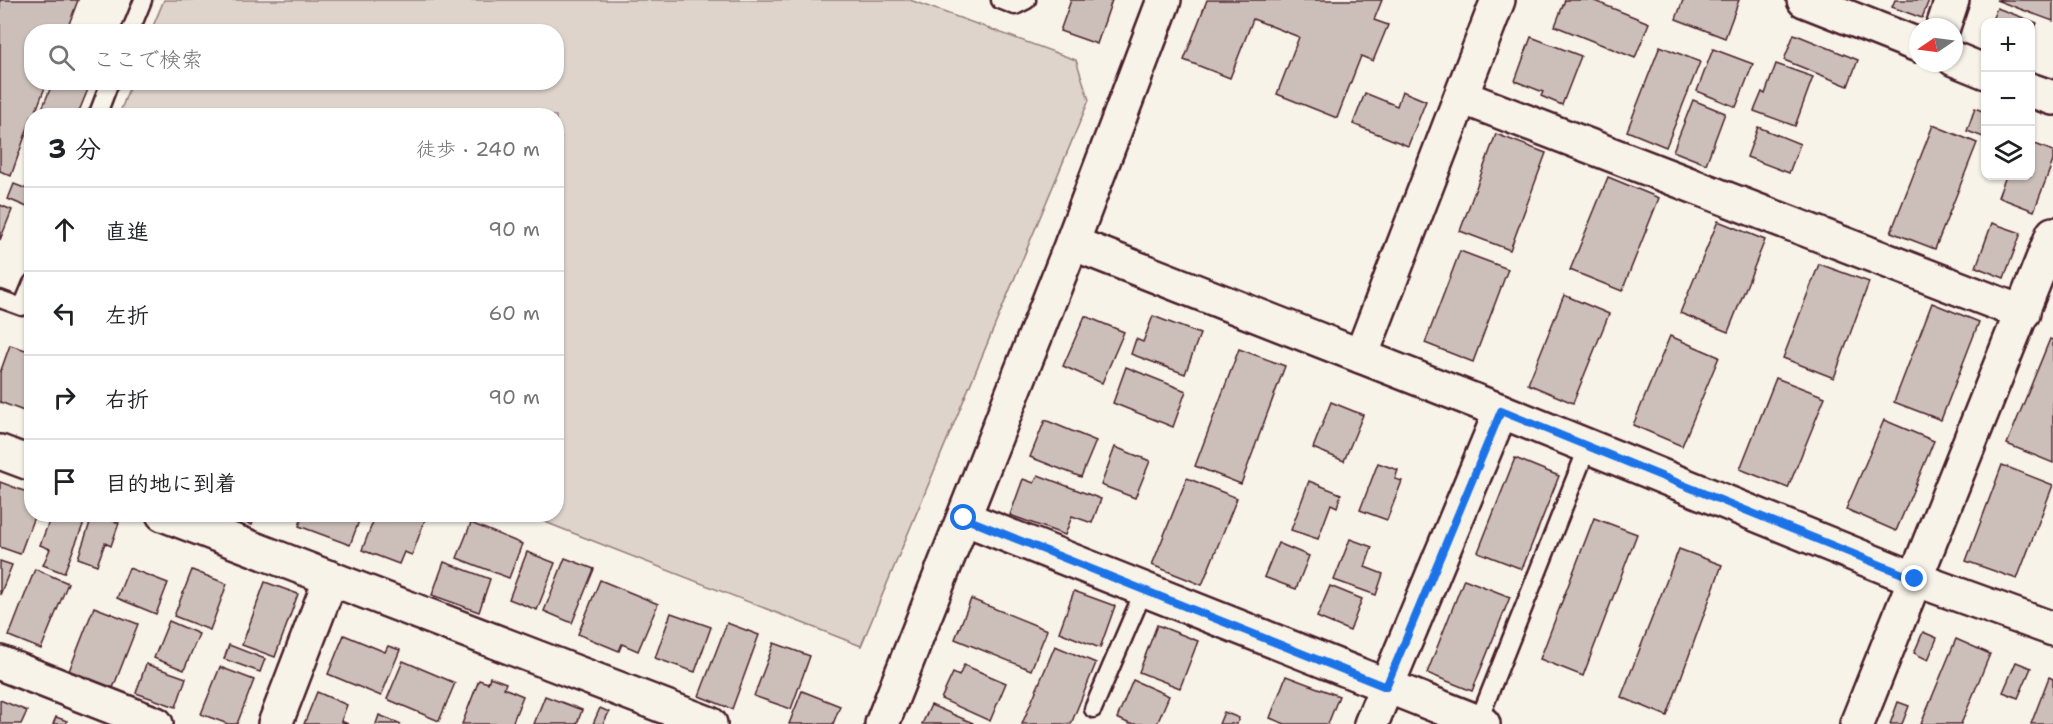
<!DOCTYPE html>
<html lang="ja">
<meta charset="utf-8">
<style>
:root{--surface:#fff;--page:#f2f2f2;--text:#202124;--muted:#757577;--line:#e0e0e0}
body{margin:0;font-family:"Shantell Sans","Klee One",sans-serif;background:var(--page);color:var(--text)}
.controls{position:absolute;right:18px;top:18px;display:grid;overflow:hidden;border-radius:12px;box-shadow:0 2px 4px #0004}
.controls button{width:54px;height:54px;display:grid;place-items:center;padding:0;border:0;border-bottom:2px solid var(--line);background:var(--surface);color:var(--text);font:30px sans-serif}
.compass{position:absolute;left:1909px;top:18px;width:54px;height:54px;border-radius:50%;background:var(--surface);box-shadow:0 2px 4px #0004;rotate:257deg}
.stop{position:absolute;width:18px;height:18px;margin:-14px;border:4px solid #1a73e8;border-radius:50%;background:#fff}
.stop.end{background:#1a73e8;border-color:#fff;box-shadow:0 2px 6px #0008}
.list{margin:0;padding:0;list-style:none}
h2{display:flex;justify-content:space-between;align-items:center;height:78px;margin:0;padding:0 24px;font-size:26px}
h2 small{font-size:20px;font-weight:400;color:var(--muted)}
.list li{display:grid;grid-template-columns:39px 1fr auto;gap:18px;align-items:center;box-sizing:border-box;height:84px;padding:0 24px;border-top:2px solid var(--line)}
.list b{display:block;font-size:22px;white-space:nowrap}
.list em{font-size:20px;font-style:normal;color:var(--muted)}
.icon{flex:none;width:33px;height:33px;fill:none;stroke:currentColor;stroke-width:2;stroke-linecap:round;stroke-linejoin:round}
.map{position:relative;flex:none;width:2053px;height:724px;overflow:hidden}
.search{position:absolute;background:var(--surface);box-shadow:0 2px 4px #0004;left:24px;top:24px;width:540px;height:66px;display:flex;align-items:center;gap:15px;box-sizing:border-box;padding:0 21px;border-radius:24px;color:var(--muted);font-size:22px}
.panel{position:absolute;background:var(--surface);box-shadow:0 2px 4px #0004;left:24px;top:108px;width:540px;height:414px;border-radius:24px}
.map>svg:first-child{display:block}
</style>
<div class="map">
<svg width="2053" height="724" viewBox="0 0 2053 724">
<rect width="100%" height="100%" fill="#f7f3e8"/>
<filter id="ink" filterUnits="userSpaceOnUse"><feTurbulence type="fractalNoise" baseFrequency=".0167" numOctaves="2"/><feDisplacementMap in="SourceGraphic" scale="12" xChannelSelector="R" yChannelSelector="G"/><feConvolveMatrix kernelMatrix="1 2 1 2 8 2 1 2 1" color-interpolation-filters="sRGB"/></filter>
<g filter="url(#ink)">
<!-- green -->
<polygon fill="#ded4cc" stroke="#947a7c" stroke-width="1.5" points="164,0 910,0 1076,60 1089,100 861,646 527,515 556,514 556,116 119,115 131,83 556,82 556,32 151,31"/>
<!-- building -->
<g fill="#ccbfb9" stroke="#4a1f2b" stroke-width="1.5">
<polygon points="0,0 78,0 66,32 32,32 32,82 47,82 34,116 32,116 11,176 0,171"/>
<polygon points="1071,0 1112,0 1097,44 1060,31"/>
<polygon points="1207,0 1382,0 1374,20 1388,25 1373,61 1361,56 1337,118 1277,94 1299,37 1253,19 1230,78 1184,60"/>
<polygon points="1565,0 1592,0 1649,23 1635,58 1555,26"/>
<polygon points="1683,0 1739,0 1725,38 1676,19"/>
<polygon points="1895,0 1929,0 1922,18 1892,7"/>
<polygon points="1996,0 2053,0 2053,21"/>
<polygon points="1997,8 2037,23 2030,41 2030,22 1991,22"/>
<polygon points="1794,34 1858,60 1848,86 1784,60"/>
<polygon points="1531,37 1581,56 1562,105 1541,96 1543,92 1515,81"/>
<polygon points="1660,46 1700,62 1666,147 1627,131"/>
<polygon points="1713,49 1753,64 1736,107 1697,91"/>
<polygon points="1776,64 1813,77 1795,126 1754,111 1762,92 1765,94"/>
<polygon points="53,82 91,82 77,116 39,116"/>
<polygon points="1402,91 1426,101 1408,146 1353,124 1365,93 1397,106"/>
<polygon points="1693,100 1725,113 1706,164 1673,151"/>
<polygon points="1986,100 1986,138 1967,131 1975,108 1982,111"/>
<polygon points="1933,125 1977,143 1935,249 1891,232"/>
<polygon points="1758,127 1800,144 1789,173 1747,157"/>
<polygon points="1496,134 1546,153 1510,250 1460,231"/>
<polygon points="2030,142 2053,151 2053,161 2034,211 1998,197 2006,176 2030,176"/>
<polygon points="1608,177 1659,198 1622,291 1570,270"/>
<polygon points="14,184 32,191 32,209 8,199"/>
<polygon points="0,205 12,210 0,240"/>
<polygon points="1718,221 1765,240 1728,332 1680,313"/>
<polygon points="1992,223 2021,233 2004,278 1976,267"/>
<polygon points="1460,251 1508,269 1473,362 1425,343"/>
<polygon points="1819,264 1869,282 1834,378 1783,358"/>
<polygon points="1564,295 1609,314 1573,403 1528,384"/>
<polygon points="1932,303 1979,322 1941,420 1894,402"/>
<polygon points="1085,316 1124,332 1102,383 1063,366"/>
<polygon points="1153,316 1200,334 1185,374 1131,354 1136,339 1143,342"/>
<polygon points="1670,336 1719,357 1682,446 1633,425"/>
<polygon points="2050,339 2053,340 2053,463 2007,444"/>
<polygon points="10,345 32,352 32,407 29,413 0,402 0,373"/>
<polygon points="1239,349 1285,366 1241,484 1195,466"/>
<polygon points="1126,367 1186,391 1173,427 1113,403"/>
<polygon points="1776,378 1825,397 1788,488 1740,469"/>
<polygon points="1331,402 1363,415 1344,461 1313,448"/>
<polygon points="1045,420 1096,441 1081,477 1030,457"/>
<polygon points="1884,420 1934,441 1896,531 1846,509"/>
<polygon points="1115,447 1150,461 1135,498 1101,485"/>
<polygon points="1515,458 1559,476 1522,569 1478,552"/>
<polygon points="1378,463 1398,470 1395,479 1402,481 1387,520 1360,510"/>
<polygon points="2002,465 2053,485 2017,579 1966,561"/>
<polygon points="1038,475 1101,499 1092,523 1072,516 1065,535 1010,515 1023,479 1034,483"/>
<polygon points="1187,478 1237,498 1202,585 1152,565"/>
<polygon points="1309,481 1341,494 1337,507 1331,504 1318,539 1291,530"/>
<polygon points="0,482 32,494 32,514 35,514 20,554 0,547"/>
<polygon points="52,514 87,515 64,573 43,565 50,549 40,545"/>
<polygon points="93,514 119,523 111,546 105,543 97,565 78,558"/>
<polygon points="224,514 256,514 252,525"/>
<polygon points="303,514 342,514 359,521 350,545 299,526"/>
<polygon points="376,514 427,514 412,555 404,552 399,564 362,550"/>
<polygon points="1594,518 1637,534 1583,676 1540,659"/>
<polygon points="471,523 522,544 509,578 457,558"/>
<polygon points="1350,539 1372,547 1365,567 1383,574 1376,595 1334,580"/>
<polygon points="1278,543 1309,556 1296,589 1264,577"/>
<polygon points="1679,549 1722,565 1667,716 1621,697"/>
<polygon points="527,552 555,563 537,610 509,599"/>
<polygon points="565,558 594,569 572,623 544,611"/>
<polygon points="0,561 12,565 0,595"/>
<polygon points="444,562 490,579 479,612 432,595"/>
<polygon points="129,568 168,583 156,614 117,598"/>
<polygon points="35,569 68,583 41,649 9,636"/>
<polygon points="192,570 227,584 210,630 174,616"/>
<polygon points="1464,579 1510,597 1472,691 1427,673"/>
<polygon points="600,580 658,604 638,651 622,644 619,651 578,634"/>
<polygon points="265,582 298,594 275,657 242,645"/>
<polygon points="1330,586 1362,599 1350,631 1317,617"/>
<polygon points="1074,591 1115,606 1100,648 1059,632"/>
<polygon points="971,599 1047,630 1031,670 955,639"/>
<polygon points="94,607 138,624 113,688 69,671"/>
<polygon points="671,613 711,627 695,672 655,658"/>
<polygon points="169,621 199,634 184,670 154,658"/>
<polygon points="727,623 759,635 732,709 699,696"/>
<polygon points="1157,625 1198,641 1180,688 1139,672"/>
<polygon points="1923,632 1937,638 1928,660 1914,653"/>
<polygon points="344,635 385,652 388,646 400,650 381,696 328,674"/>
<polygon points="1956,639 1990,654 1961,724 1921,724"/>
<polygon points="774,643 810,656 791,709 754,696"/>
<polygon points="229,645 265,659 260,672 224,659"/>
<polygon points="1055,646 1096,663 1071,724 1022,724"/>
<polygon points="403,661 455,683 439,721 387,699"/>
<polygon points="2016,662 2031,668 2018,698 2003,692"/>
<polygon points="146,664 186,678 176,707 136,693"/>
<polygon points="964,665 1006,683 990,721 941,699 953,673 959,676"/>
<polygon points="220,667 254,680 237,724 228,724 201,714"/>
<polygon points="1286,676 1339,696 1328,724 1285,724 1270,718"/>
<polygon points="490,677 506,683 504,688 523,696 512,724 462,724 479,680 488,683"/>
<polygon points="2049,677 2053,679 2053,724 2031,724"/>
<polygon points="1133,680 1169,696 1157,724 1130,724 1117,718"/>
<polygon points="802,691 840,706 833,724 789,724"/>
<polygon points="317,692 347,705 341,721 348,724 304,724"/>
<polygon points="545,696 582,710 577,724 534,724"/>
<polygon points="0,700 27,711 21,724 0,724"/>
<polygon points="1898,702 1909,706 1902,724 1890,724"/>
<polygon points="931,705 973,723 973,724 922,724"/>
<polygon points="600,708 609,712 603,724 593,724"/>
<polygon points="1224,712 1239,718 1237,724 1219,724"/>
<polygon points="379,715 401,724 376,724"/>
<polygon points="56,717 67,721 66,724 53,724"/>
</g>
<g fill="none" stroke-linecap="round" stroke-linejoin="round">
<!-- lane casing -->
<g stroke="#4a1f2b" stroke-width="21">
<g id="lane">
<polyline points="1000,0 1015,6 1027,0"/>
<polyline points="130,32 143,0"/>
<polyline points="97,116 110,82"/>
<polyline points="0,299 22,307 32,283"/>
<polyline points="1093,709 1144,590"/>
<polyline points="1478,722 1588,446"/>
</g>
</g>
<!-- street casing -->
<g stroke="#4a1f2b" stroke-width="38">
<g id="street">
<polyline points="1804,0 1918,45"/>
<polyline points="1943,27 1952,0"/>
<polyline points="1954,59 1986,72"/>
<polyline points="2030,90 2053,98"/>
<polyline points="1462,97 2023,313"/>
<polyline points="1072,243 1501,411 1915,579 2053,629"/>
<polyline points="1361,356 1498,0"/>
<polyline points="0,452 32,464"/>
<polyline points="163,514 710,724"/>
<polyline points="964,518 1483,724"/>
<polyline points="0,663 156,724"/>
<polyline points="275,724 331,578"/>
<polyline points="882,724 1072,243 1164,0"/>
<polyline points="1371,724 1501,411"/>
<polyline points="1857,724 2053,234"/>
</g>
</g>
<!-- lane -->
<use href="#lane" stroke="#f7f3e8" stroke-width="16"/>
<!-- street -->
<use href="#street" stroke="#f7f3e8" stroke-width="33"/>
</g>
</g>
<g fill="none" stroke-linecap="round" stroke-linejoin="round" filter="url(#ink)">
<!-- route -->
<polyline stroke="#1a73e8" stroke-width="8" points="964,518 1386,687 1501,411 1915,579"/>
</g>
</svg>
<div class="controls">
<button>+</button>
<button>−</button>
<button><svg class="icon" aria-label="layers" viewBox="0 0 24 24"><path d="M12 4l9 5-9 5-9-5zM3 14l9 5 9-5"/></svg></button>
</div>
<svg class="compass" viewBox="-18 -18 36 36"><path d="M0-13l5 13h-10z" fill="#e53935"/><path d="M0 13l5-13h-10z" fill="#757577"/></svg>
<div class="stop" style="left:964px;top:518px"></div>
<div class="stop end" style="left:1915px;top:579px"></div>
<div class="search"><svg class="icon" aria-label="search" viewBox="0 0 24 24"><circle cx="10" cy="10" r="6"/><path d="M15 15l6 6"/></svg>ここで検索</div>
<section class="panel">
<h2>3 分<small>徒歩 · 240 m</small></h2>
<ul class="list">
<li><svg class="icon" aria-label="ahead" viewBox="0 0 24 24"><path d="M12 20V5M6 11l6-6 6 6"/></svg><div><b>直進</b></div><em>90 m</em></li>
<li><svg class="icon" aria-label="left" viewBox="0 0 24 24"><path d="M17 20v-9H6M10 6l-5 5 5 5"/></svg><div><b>左折</b></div><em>60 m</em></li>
<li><svg class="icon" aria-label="right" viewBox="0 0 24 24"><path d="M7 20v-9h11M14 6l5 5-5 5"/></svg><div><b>右折</b></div><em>90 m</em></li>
<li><svg class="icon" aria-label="arrive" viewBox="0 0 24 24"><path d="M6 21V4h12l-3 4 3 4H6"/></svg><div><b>目的地に到着</b></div></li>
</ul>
</section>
</div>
